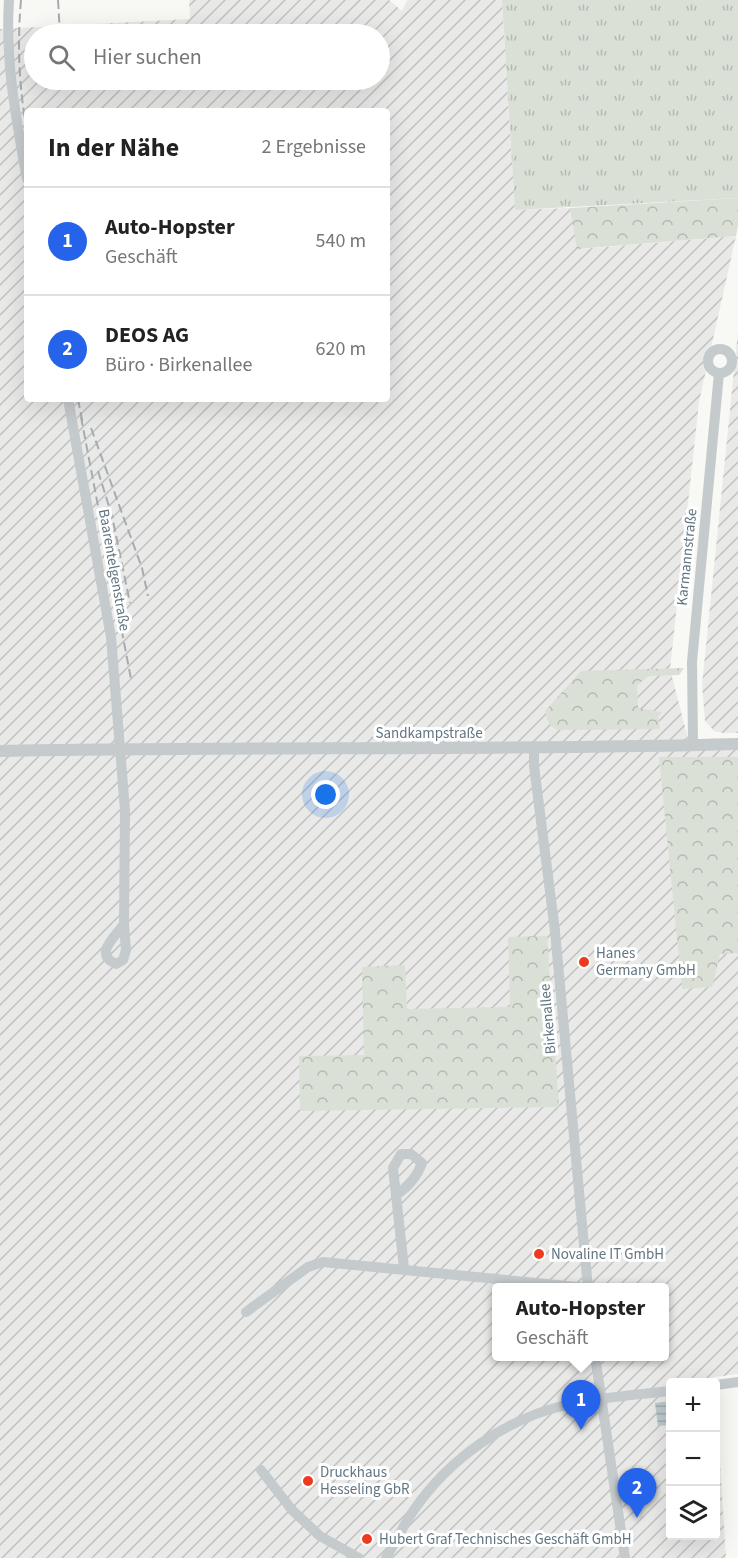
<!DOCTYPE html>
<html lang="de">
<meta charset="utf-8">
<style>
:root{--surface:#fff;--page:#f6f6f6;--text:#222;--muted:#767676;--line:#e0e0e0;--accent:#2563eb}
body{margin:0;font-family:"Source Sans 3",sans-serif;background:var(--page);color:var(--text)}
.controls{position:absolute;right:18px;bottom:18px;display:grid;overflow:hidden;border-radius:6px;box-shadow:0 6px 24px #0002}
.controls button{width:54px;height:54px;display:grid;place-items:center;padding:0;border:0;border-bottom:2px solid var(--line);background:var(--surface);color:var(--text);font:30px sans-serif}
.you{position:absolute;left:326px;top:795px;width:21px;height:21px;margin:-15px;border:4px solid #fff;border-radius:50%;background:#1a73e8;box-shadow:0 0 0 9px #1a73e833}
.badge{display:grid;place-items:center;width:39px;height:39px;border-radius:50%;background:var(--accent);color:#fff;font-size:20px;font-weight:700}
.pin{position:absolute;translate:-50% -50px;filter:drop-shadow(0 2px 3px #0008)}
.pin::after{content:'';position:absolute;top:32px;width:21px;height:18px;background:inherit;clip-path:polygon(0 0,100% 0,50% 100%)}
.popup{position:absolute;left:492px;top:1283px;width:177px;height:78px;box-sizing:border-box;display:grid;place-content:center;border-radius:6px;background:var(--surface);filter:drop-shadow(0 2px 4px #0005);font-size:20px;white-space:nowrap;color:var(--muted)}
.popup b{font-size:22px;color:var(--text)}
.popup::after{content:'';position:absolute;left:50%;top:100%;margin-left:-12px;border:12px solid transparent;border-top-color:var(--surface)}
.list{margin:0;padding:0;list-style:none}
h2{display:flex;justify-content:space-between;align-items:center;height:78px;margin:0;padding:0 24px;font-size:26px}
h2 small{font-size:20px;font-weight:400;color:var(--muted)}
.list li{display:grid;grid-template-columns:39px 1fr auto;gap:18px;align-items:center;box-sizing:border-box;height:108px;padding:0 24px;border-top:2px solid var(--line)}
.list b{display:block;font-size:22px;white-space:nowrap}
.list p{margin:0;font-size:20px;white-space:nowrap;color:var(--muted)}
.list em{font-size:20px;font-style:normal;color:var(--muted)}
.icon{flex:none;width:33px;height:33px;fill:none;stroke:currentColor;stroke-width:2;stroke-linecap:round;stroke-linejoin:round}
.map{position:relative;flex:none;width:738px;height:1558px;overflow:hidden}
.search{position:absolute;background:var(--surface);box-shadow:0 6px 24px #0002;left:24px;top:24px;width:366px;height:66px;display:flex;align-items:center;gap:15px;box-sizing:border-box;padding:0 21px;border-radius:33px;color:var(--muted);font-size:22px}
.panel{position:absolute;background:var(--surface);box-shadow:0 6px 24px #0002;left:24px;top:108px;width:366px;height:294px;border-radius:6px}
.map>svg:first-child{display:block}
</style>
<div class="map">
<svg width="738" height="1558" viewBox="0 0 738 1558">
<defs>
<pattern id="industrial-furrows" width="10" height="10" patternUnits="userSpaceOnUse" patternTransform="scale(1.5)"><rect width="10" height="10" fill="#e9e9e8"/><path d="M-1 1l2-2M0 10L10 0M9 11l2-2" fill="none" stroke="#c0c1c1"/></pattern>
<pattern id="grass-tufts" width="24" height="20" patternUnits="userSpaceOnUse" patternTransform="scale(1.5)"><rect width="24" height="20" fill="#dae0d5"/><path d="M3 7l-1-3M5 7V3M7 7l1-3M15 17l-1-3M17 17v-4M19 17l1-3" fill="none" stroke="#b4bab2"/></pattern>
<pattern id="forest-crowns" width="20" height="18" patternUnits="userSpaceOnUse" patternTransform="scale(1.5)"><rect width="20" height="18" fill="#dae0d5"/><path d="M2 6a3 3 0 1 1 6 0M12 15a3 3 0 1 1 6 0" fill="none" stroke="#b4bab2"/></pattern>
<pattern id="water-rules" width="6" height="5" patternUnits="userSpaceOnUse" patternTransform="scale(1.5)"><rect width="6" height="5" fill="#bccacd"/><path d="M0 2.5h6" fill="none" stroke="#9ca9ac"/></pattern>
</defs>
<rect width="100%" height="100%" fill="#f8f8f5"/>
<!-- industrial -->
<g fill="url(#industrial-furrows)" fill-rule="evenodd">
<path d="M189,0h200l13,11 5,-11h95l13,210 55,-2 12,41 154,-13 -37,166 -29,267 21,81h47v624l-24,3v5h-44v154h46v-137l10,159h-726v-1529l190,-10zM34,34h346v46h-346zM27,111h360v288h-360zM497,1288h168v68h-168z"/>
<polygon points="738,331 738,733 723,733 714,731 705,721 702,685"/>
</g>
<!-- grass -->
<polygon fill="url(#grass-tufts)" points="502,0 738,0 738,198 515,210"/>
<!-- forest -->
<g fill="url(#forest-crowns)">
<polygon points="738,198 738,226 736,236 577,249 570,208"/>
<path d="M684,668l-5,7 -30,1 -12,9 1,23 24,4 -4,5 2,12 -103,1c-8,-5 -10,-8 -12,-19l36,-40z"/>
<polygon points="659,757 738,757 738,953 720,954 712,987 682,989"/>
<polygon points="547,936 559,1107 300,1111 299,1056 364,1055 362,967 405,965 407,1009 510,1007 508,937"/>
</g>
<!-- water -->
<polygon fill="url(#water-rules)" points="670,1401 670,1425 658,1426 655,1403"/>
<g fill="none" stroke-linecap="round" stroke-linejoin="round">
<!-- minor -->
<g stroke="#c5cacd" stroke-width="10">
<path d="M9,0c-4,61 7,119 18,179"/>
<circle cx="720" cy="361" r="12"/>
<path d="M68,399l43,238 14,173 -1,114 2,26 -3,10 -7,4c-23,-10 -1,-27 8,-40"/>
<polyline points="693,745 692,662 719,373"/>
<path d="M396,1195c12,-8 21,-18 26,-32l-11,-9h-10l-8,14 11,100"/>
<polyline points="246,1312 308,1267 323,1262 588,1288 555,931 534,766 534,748"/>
<polyline points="595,1356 625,1558"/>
<polyline points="716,1385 738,1382"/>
<polyline points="261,1470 292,1510 320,1536 359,1558"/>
<path d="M386,1558c9,-16 17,-32 28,-48 35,-51 91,-91 152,-105 34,-8 70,-10 104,-14"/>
</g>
<!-- tertiary -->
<path stroke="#c5cacd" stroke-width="12" d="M0,751c246,-5 492,0 738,-7"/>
<!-- rail -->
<g stroke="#a5adb2" stroke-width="2" stroke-dasharray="9 4.5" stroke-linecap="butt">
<path d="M21,0c-4,45 -2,87 6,132"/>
<polyline points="58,0 60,34"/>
<polyline points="78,399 83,425"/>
<polyline points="81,417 131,679"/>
<polyline points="91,428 142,568 148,596"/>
<polyline points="98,471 112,516 130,603"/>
</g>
</g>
<!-- markers -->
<g fill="#ee3b1f" stroke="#fff" stroke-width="2">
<circle cx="584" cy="962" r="6"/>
<circle cx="539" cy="1254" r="6"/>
<circle cx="308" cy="1481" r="6"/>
<circle cx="367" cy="1539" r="6"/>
</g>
<g text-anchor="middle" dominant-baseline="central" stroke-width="6" stroke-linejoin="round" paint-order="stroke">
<!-- street labels -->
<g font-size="15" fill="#617682" stroke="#fff">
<text transform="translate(687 557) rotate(-84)">Karmannstraße</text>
<text transform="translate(114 570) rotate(80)">Baarentelgenstraße</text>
<text x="429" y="733">Sandkampstraße</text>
<text transform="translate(548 1019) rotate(-95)">Birkenallee</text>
</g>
<!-- poi labels -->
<g font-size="15" fill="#617682" stroke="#fff" text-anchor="start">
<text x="596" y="953">Hanes<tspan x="596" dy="17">Germany GmbH</tspan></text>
<text x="551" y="1254">Novaline IT GmbH</text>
<text x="320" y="1472">Druckhaus<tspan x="320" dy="17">Hesseling GbR</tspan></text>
<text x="379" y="1539">Hubert Graf Technisches Geschäft GmbH</text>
</g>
</g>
</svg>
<div class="controls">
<button>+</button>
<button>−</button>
<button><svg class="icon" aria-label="layers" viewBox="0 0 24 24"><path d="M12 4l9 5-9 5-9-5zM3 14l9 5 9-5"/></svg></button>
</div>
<div class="you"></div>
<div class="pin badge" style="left:581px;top:1430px">1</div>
<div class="popup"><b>Auto-Hopster</b>Geschäft</div>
<div class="pin badge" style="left:637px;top:1518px">2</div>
<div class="search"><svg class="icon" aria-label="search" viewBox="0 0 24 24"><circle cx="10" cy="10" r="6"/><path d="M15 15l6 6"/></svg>Hier suchen</div>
<section class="panel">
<h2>In der Nähe<small>2 Ergebnisse</small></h2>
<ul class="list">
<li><span class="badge">1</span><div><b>Auto-Hopster</b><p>Geschäft</p></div><em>540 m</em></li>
<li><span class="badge">2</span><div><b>DEOS AG</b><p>Büro · Birkenallee</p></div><em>620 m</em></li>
</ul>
</section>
</div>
